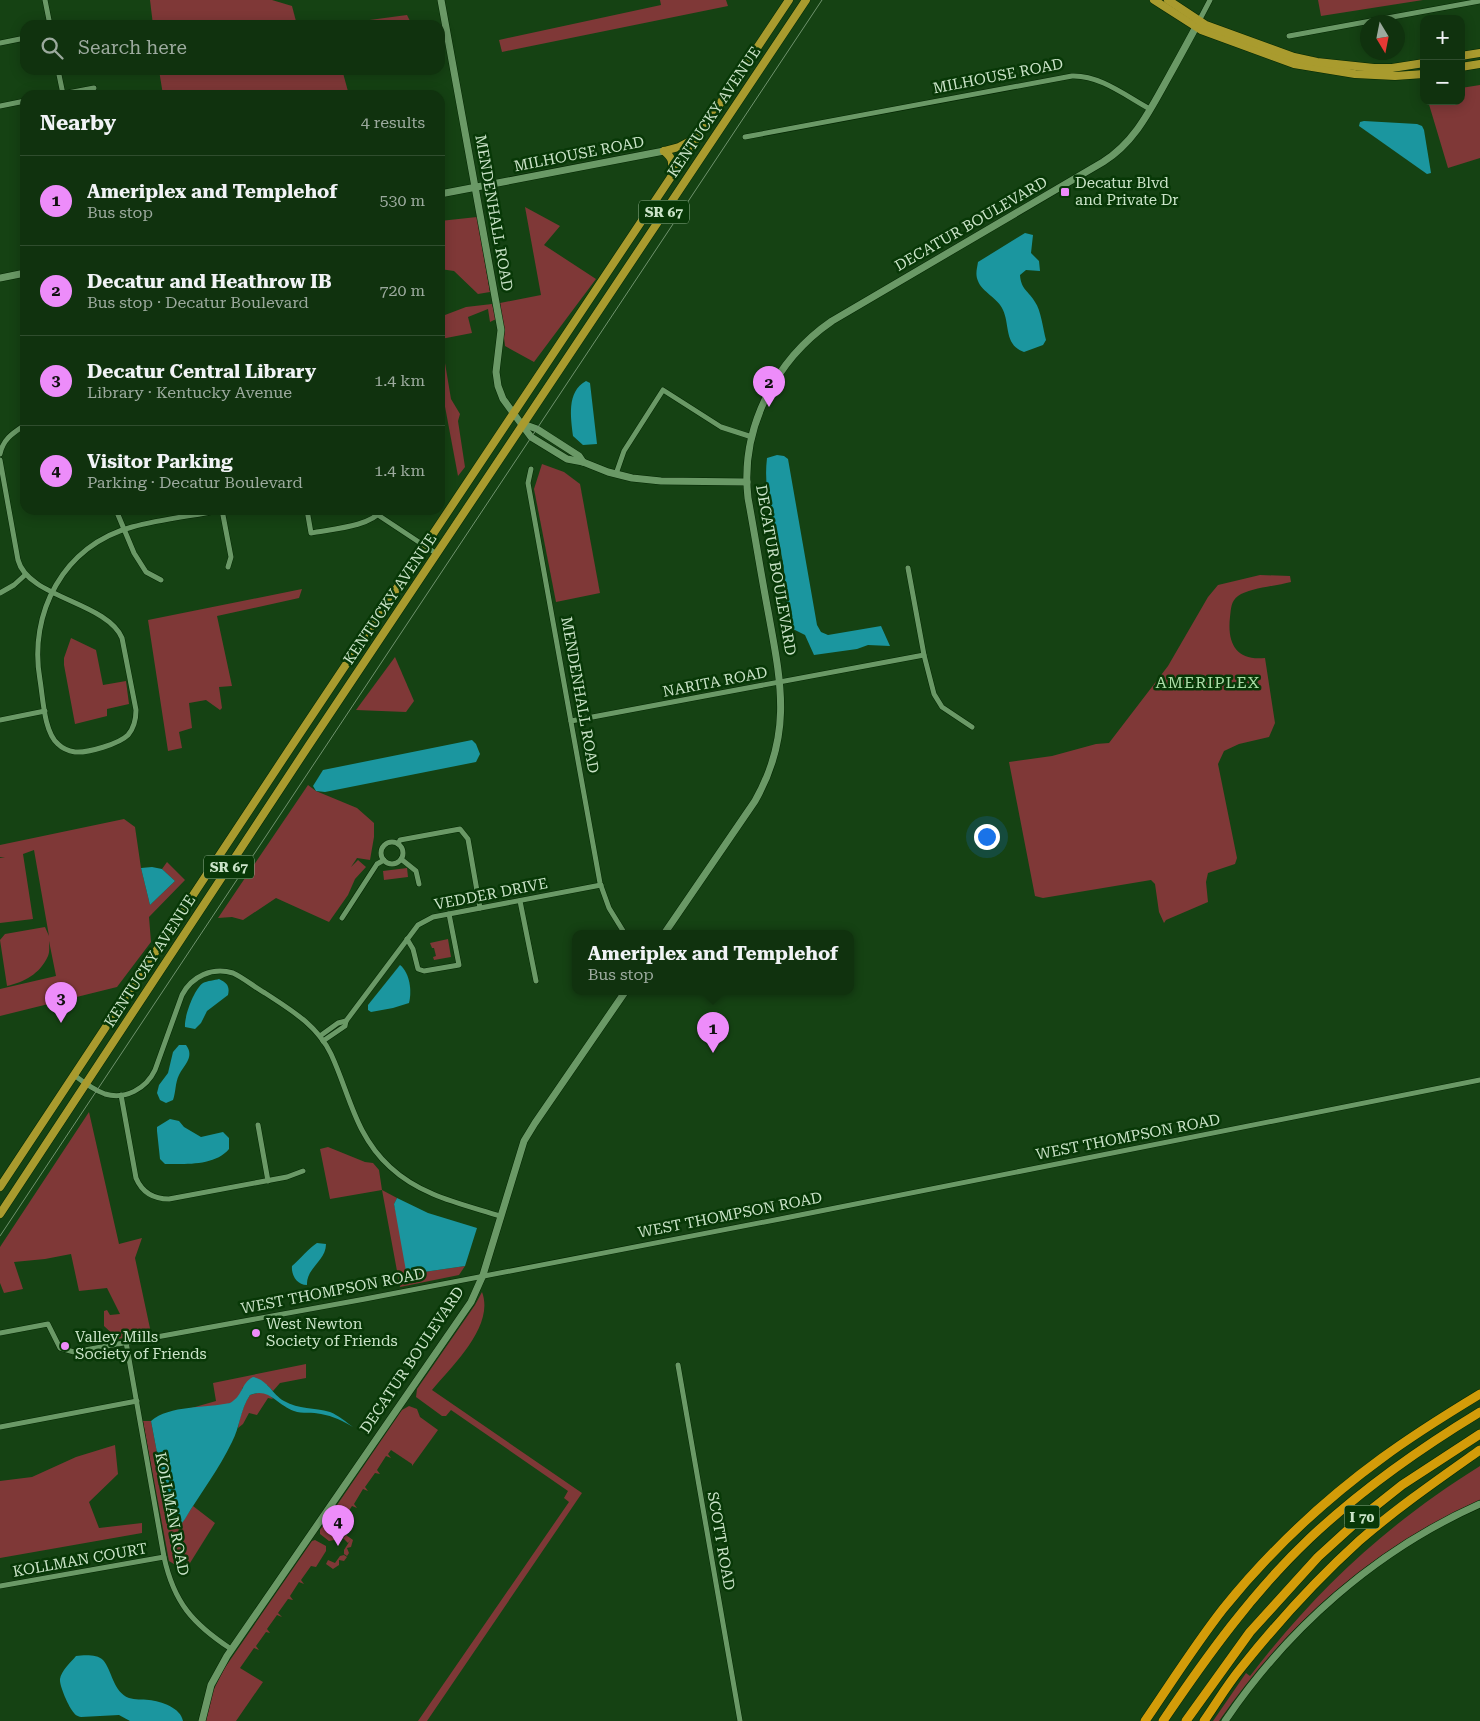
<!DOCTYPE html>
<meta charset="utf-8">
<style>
:root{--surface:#10320e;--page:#1e3e1c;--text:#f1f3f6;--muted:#9caa9e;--line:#304d2e;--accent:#ed8cfa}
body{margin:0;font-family:"Roboto Serif",serif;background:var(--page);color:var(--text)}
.controls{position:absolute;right:15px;top:15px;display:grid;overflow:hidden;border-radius:10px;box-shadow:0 2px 12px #0003}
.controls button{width:45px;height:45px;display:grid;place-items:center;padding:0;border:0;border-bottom:1px solid var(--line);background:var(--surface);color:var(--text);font:25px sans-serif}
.compass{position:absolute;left:1360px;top:15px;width:45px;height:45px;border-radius:50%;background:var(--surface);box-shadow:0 2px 12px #0003;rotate:170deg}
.you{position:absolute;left:986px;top:836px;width:18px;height:18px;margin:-12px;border:4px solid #fff;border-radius:50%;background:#1a73e8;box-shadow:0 0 0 8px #1a73e833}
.badge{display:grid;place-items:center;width:32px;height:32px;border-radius:50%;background:var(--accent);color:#111;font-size:16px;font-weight:700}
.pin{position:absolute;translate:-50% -41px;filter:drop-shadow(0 1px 2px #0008)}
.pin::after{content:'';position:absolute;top:26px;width:18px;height:15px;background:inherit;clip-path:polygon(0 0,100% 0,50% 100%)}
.popup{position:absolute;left:572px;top:930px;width:282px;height:65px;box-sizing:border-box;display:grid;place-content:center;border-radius:10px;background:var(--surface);filter:drop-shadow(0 1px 4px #0005);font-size:16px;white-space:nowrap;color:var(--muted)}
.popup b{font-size:19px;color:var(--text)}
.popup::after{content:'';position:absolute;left:50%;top:100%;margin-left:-10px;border:10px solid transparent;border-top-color:var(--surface)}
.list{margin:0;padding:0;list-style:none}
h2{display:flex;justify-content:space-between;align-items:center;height:65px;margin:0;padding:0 20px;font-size:21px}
h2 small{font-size:16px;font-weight:400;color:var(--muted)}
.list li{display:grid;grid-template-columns:32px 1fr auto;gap:15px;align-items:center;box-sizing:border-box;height:90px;padding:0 20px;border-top:1px solid var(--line)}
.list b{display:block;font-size:19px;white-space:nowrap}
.list p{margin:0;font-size:16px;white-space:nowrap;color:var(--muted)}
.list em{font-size:16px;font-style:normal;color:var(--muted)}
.icon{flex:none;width:28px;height:28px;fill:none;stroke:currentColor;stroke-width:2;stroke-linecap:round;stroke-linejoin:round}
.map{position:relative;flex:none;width:1480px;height:1721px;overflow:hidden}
.search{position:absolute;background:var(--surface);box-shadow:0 2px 12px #0003;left:20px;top:20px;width:425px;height:55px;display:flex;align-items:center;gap:12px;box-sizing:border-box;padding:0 18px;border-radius:15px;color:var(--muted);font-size:19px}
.panel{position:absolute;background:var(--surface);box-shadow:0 2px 12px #0003;left:20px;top:90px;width:425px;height:425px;border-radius:15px}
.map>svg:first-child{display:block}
</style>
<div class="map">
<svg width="1480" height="1721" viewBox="0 0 1480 1721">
<rect width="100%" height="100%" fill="#154213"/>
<!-- green -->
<g fill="#7f3837">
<polygon points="150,0 272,0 292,6 297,25 153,25"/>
<polygon points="660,0 726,0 728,6 502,52 499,40 661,5"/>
<polygon points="1318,0 1423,0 1321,16"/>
<polygon points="407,15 410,21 395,25 332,25"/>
<polygon points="159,70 337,70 343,73 349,95 163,95"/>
<polygon points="1480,85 1480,158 1448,168 1428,101 1461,101 1461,88"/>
<polygon points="525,207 560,226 544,245 596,279 534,362 505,346 500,303 541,295"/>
<polygon points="477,217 490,292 478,294 454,271 440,269 440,221"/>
<polygon points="440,304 445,315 466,307 492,304 496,319 490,322 488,309 468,317 472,333 441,339 451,399 460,414 458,421 465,467 458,476 440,380"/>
<polygon points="542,464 564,472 580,484 600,593 556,602 534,489"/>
<path d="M1260,575l30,1 1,6c-15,4 -41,6 -53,14 -7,5 -7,12 -8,21 -3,26 6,44 35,41l10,65 -6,14 -30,7 -15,7 -6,13 19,94 -2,6 -27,9 -2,9 2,20 -42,18 -2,3 -5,-11 -4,-28 -4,-4 -108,18 -8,-2 -26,-134 43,-6 44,-12 13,-1 59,-77 40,-69 10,-12z"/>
<polygon points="302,589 299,598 217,616 232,686 219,687 222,708 220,710 206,700 189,703 192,728 179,732 182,748 168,751 148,620"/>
<polygon points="71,638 96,650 103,685 126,681 129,704 107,709 107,716 75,724 64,665 64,658"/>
<polygon points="395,657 414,701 406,712 356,710"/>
<polygon points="308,785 316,791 357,808 374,823 374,837 370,860 357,858 351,867 358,860 366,867 355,879 348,895 329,922 276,898 243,920 232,917 218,918"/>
<path d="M124,819l11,8 6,41 9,37 25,-24 -13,-12 5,-7 18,18 -36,37 2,25 -34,45 -117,29v-27l56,-13 -7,-35c0,4 1,11 -1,15 -8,18 -24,26 -41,30l-7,-46 5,-6 40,-7 4,9 -15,-86 -11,4 10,65 -33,4v-65l5,-1h-5v-12z"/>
<polygon points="407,868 408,877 384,880 383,871"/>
<polygon points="448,939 451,957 434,960 433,957 436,956 434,948 432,948 430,943"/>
<polygon points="89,1112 119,1244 142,1238 135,1258 151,1333 118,1339 104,1326 104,1311 107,1310 110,1315 120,1314 107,1288 79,1291 71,1254 45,1259 14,1262 23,1289 4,1293 0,1283 0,1247"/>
<polygon points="328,1147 365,1162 373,1163 379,1170 382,1190 397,1198 394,1204 410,1274 465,1266 459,1275 400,1287 382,1190 330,1199 320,1149"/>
<path d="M482,1292c13,34 -30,74 -50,98l150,103 -155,228h-9l151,-219 -5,-4 4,-7 -117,-81 -5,6h-4l-26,-19 1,-8 58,-84z"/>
<path d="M306,1364v14l-26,5 -7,8 -6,-6 -24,2c-1,3 -3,8 -5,11 -8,10 -38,10 -50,11l28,-8 -3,-18z"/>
<path d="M261,1392l7,1 5,6 -5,-1 -11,17 -8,-2 -6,11 -5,4c2,-12 5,-22 12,-33z"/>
<polygon points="409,1406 417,1409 420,1417 438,1430 412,1466 412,1464 391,1450 388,1454 391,1458 386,1456 377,1470 380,1474 375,1473 365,1487 368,1491 363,1489 354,1504 357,1508 352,1506 343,1520 346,1524 334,1540 329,1541 320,1534 320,1530 402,1410"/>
<polygon points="143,1421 151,1421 170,1521 182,1523 193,1506 215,1523 185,1571 169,1561"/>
<polygon points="115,1445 118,1474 89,1502 99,1528 142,1523 142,1533 0,1558 0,1481 32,1477 76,1457"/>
<path d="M1480,1466v34c-109,49 -193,123 -261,221h-6l33,-48 4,3c67,-87 137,-152 230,-210z"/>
<polygon points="346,1535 353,1540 351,1547 347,1548 349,1553 347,1556 344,1554 344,1550 351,1539 348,1543 343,1538"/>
<polygon points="315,1540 326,1546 326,1551 316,1567 311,1566 301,1580 304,1584 299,1582 290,1596 293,1600 288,1599 278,1613 282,1617 277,1615 267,1629 270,1633 266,1632 256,1646 259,1650 254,1648 240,1668 263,1682 236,1721 206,1721 213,1691 224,1669 312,1541"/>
<polygon points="344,1555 347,1557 344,1561 339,1560 339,1565 333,1569 326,1564 328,1560 335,1563 340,1556"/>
</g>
<!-- water -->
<g fill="#1b969f">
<polygon points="1364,121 1417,124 1422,126 1424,130 1431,173 1427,174 1359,126 1360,122"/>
<path d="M1025,233l8,2 -2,18 8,8 1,10 -14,-1 -6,5c1,15 9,16 15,27 6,8 8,27 11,38l-3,5 -19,7c-20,-7 -14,-27 -21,-42 -5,-12 -21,-18 -25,-29 -3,-7 -1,-12 0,-19z"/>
<path d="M586,381l4,2 7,61 -14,1 -10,-9c-2,-18 -7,-44 13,-55z"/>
<path d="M777,455l7,1 4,3 29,166 4,7 7,3 53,-9 9,20 -22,-1 -11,4 -43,6 -9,-20 -14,-7 -4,-7c-1,-24 -1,-49 -7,-73 -7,-32 -17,-57 -13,-90z"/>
<polygon points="472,740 476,744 480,754 476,762 325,792 316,791 313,786 323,770 328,769"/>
<polygon points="152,867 162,869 175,881 150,905 141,868"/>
<path d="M400,965c10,8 12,26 9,38l-16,5 -22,4 -3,-2v-5z"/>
<path d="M219,979c8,4 11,7 9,16l-21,16 -6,12 -6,6 -10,-2c-1,-10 9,-38 18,-44 4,-2 12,-3 16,-4z"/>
<path d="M179,1045h7c9,12 -2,20 -7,30 -4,8 -3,17 -6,25l-7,3 -6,-3 -3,-7 2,-8 9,-12 5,-21z"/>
<path d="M170,1119l9,2 5,6 17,10 22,-5 6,6v11c-14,17 -44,15 -64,15l-5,-5 -3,-28v-4z"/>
<polygon points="397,1198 428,1213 477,1228 465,1266 410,1274 406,1271 394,1204"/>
<path d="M317,1243l9,1c0,17 -20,24 -19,41 -10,0 -16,-10 -15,-19 7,-6 18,-19 25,-23z"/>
<path d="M253,1377c15,3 19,17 31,24 15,9 30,6 46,11 8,3 16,10 23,15 -10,-6 -20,-11 -32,-13 -8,-2 -19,0 -27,-3 -17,-6 -25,-24 -44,-16 -10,15 -10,32 -18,47 -13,27 -32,52 -47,77l-3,4 -7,2 -5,-4 -19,-100c18,-16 56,-13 79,-18 14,-8 10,-19 23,-26z"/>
<path d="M76,1656c8,-1 21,-2 27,4 9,10 10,32 26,38 6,2 13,1 20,2 12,1 32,8 34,21h-53l-11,-6 -38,2c-3,-1 -5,-1 -7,-4 -5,-5 -15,-28 -14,-34 1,-8 11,-17 16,-23z"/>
</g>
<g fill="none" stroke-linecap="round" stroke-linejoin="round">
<!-- street casing -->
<g stroke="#042703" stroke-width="6">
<g id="street">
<polyline points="45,0 50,25"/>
<polyline points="1199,21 1210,0"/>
<polyline points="1289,36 1480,1"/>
<polyline points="0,43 25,38"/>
<polyline points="58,70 63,94"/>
<polyline points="57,95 94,88"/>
<polyline points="0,106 25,101"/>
<path d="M745,137l327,-61c28,-1 54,20 78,33"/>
<path d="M0,454c3,-15 13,-21 25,-29"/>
<path d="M0,460l18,100c10,38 89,42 104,78l14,72c0,9 -2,18 -8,25 -9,9 -40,18 -53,17 -6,-1 -12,-3 -17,-8 -14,-12 -15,-46 -18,-64 -12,-67 24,-135 92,-153 29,-8 60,-11 90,-17"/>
<polyline points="531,469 528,483 600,883 609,908 625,934"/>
<polyline points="616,474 624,451 663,390 721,427 752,437"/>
<polyline points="116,510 134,553 146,572 161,580"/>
<polyline points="222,510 231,557 228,567"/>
<path d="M307,510l4,23c20,-4 59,-6 71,-23"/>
<polyline points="378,515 437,554"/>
<polyline points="908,568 924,655 934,694 942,707 972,727"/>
<polyline points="0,593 14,585 25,575"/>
<polyline points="0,720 45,711"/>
<polyline points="571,721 924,655"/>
<circle cx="392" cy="853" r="11"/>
<polyline points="398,844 400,840 460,829 468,839 480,908"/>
<polyline points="401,859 416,871 419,884"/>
<polyline points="520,901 536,981"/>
<polyline points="342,918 377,864 384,860"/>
<polyline points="407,939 413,949 418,969 424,971 459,965 449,914"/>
<polyline points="320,1036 338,1023 346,1021"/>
<polyline points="323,1041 345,1026 346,1021 418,925 433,917 601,885"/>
<path d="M74,1075c9,7 20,15 31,19 20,6 41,-5 50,-24l27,-75c10,-19 30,-28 51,-22 11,5 21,14 32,20 26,17 52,32 66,61 19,41 24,81 59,113 31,29 72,37 110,49"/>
<path d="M121,1095l15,83c6,14 18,21 33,21l118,-22 16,-6"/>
<polyline points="258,1125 268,1181"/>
<polyline points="0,1333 48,1324 60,1348 74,1352 365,1299 785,1218 1480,1080"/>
<path d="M126,1342l38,215c10,46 29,67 67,92"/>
<polyline points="678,1365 740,1721"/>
<polyline points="0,1427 137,1401"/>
<polyline points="0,1586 164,1557"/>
</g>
</g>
<!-- secondary casing -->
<g stroke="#042703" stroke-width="8">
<g id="secondary">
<polyline points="441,0 501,330 496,372 498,386 503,399 531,437 567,459 583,462 608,472 632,478 661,481 747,482"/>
<polyline points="440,194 664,151"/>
<polyline points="0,278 25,273"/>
<polyline points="523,424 537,429 579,456 583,462"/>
<path d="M664,934l91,-133c38,-67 26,-119 13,-190 -7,-37 -13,-75 -20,-113 -8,-69 27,-138 84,-177l271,-159c32,-20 47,-52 65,-84 10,-18 20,-36 30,-55"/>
<polyline points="202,1721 211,1685 227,1656 471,1302 483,1275 524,1141 535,1123 625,992"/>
<path d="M1225,1721c63,-93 151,-171 255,-217"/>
</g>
</g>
<!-- primary casing -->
<g stroke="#042703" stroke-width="9">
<g id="primary">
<polyline points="1154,0 1201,30 1294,64 1355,74 1395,76 1424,74"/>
<polyline points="1168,0 1206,25 1294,57 1317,62 1374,68 1392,68 1424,63"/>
<polyline points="1461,56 1480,53"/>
<polyline points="1461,67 1480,64"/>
<polyline points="664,151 679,147 694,139"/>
<path d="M664,151c9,7 9,11 7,22"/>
<polyline points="0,1187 289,750 789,0"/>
<polyline points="0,1214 309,745 806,0"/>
</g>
</g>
<!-- highway casing -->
<g stroke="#042703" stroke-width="10">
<g id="highway">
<path d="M1145,1721c26,-38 50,-76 78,-112 46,-57 100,-108 159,-151 31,-23 65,-44 98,-64"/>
<path d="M1163,1721c44,-65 90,-129 147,-183 52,-49 109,-89 170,-126"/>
<polyline points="1186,1721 1250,1632 1318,1557 1363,1516 1402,1485 1480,1434"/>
<path d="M1204,1721c12,-17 23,-36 37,-53 36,-45 75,-88 118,-127 38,-33 80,-62 121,-91"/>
</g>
</g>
<!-- street -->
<use href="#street" stroke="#6a9966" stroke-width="5"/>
<!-- secondary -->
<use href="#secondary" stroke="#6a9966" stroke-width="7"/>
<!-- primary -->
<use href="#primary" stroke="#a99b2e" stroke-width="8"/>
<!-- highway -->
<use href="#highway" stroke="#d39c09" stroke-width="9"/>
<!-- rail -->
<polyline stroke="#70936e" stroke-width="1" points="0,1236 822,0"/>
</g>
<!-- markers -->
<g fill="#ed8cfa" stroke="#083807" stroke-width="2">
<rect x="1060" y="187" width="10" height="10" rx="2.5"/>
<circle cx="256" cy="1333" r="5"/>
<circle cx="65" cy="1346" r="5"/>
</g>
<g text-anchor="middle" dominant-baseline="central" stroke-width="5" stroke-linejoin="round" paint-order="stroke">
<!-- shield labels -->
<g fill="#083807" stroke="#90b08f" stroke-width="1">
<rect x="639" y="200.5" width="50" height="23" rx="4"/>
<rect x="204" y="855.5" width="50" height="23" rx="4"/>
<rect x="1344.5" y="1505.5" width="35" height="23" rx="4"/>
</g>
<g font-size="14" font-weight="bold" fill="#cbe4c9">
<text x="664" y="212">SR 67</text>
<text x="229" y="867">SR 67</text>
<text x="1362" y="1517">I 70</text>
</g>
<!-- street labels -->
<g font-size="15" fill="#cbe4c9" stroke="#083807">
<text transform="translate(998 76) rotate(-11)">MILHOUSE ROAD</text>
<text transform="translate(714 112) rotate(-56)">KENTUCKY AVENUE</text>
<text transform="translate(579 154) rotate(-11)">MILHOUSE ROAD</text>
<text transform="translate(494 213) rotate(80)">MENDENHALL ROAD</text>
<text transform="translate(971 224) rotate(-30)">DECATUR BOULEVARD</text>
<text transform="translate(776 570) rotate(80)">DECATUR BOULEVARD</text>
<text transform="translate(390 599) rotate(-56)">KENTUCKY AVENUE</text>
<text transform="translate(715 682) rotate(-11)">NARITA ROAD</text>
<text transform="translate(580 695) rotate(80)">MENDENHALL ROAD</text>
<text transform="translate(491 894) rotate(-11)">VEDDER DRIVE</text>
<text transform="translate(150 961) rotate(-57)">KENTUCKY AVENUE</text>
<text transform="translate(1128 1137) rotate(-11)">WEST THOMPSON ROAD</text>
<text transform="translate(730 1215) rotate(-11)">WEST THOMPSON ROAD</text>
<text transform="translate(333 1291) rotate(-11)">WEST THOMPSON ROAD</text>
<text transform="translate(412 1360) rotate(-56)">DECATUR BOULEVARD</text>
<text transform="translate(172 1514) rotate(79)">KOLLMAN ROAD</text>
<text transform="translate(721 1541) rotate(80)">SCOTT ROAD</text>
<text transform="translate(80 1560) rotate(-10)">KOLLMAN COURT</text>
</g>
<!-- poi labels -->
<g font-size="15" fill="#cbe4c9" stroke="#083807" text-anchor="start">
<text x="1075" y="183">Decatur Blvd<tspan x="1075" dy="17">and Private Dr</tspan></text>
<text x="266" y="1324">West Newton<tspan x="266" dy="17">Society of Friends</tspan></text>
<text x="75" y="1337">Valley Mills<tspan x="75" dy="17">Society of Friends</tspan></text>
</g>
<!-- neighbourhood labels -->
<g font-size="16" letter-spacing="1" fill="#aadca6" stroke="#083807">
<text x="1208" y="682">AMERIPLEX</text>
</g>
</g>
</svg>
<div class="controls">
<button>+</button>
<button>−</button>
</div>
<svg class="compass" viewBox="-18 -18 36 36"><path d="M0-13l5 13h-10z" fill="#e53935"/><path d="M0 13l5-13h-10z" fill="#9caa9e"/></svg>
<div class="you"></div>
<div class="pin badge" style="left:713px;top:1053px">1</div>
<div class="popup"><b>Ameriplex and Templehof</b>Bus stop</div>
<div class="pin badge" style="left:769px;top:407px">2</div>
<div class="pin badge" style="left:61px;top:1023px">3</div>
<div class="pin badge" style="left:338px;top:1546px">4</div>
<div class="search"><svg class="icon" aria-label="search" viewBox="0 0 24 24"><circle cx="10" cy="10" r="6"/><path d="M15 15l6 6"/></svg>Search here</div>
<section class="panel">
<h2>Nearby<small>4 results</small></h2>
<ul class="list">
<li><span class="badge">1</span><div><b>Ameriplex and Templehof</b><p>Bus stop</p></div><em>530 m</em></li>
<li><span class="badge">2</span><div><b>Decatur and Heathrow IB</b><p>Bus stop · Decatur Boulevard</p></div><em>720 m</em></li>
<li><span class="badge">3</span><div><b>Decatur Central Library</b><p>Library · Kentucky Avenue</p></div><em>1.4 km</em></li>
<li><span class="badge">4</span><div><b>Visitor Parking</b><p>Parking · Decatur Boulevard</p></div><em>1.4 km</em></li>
</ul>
</section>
</div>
